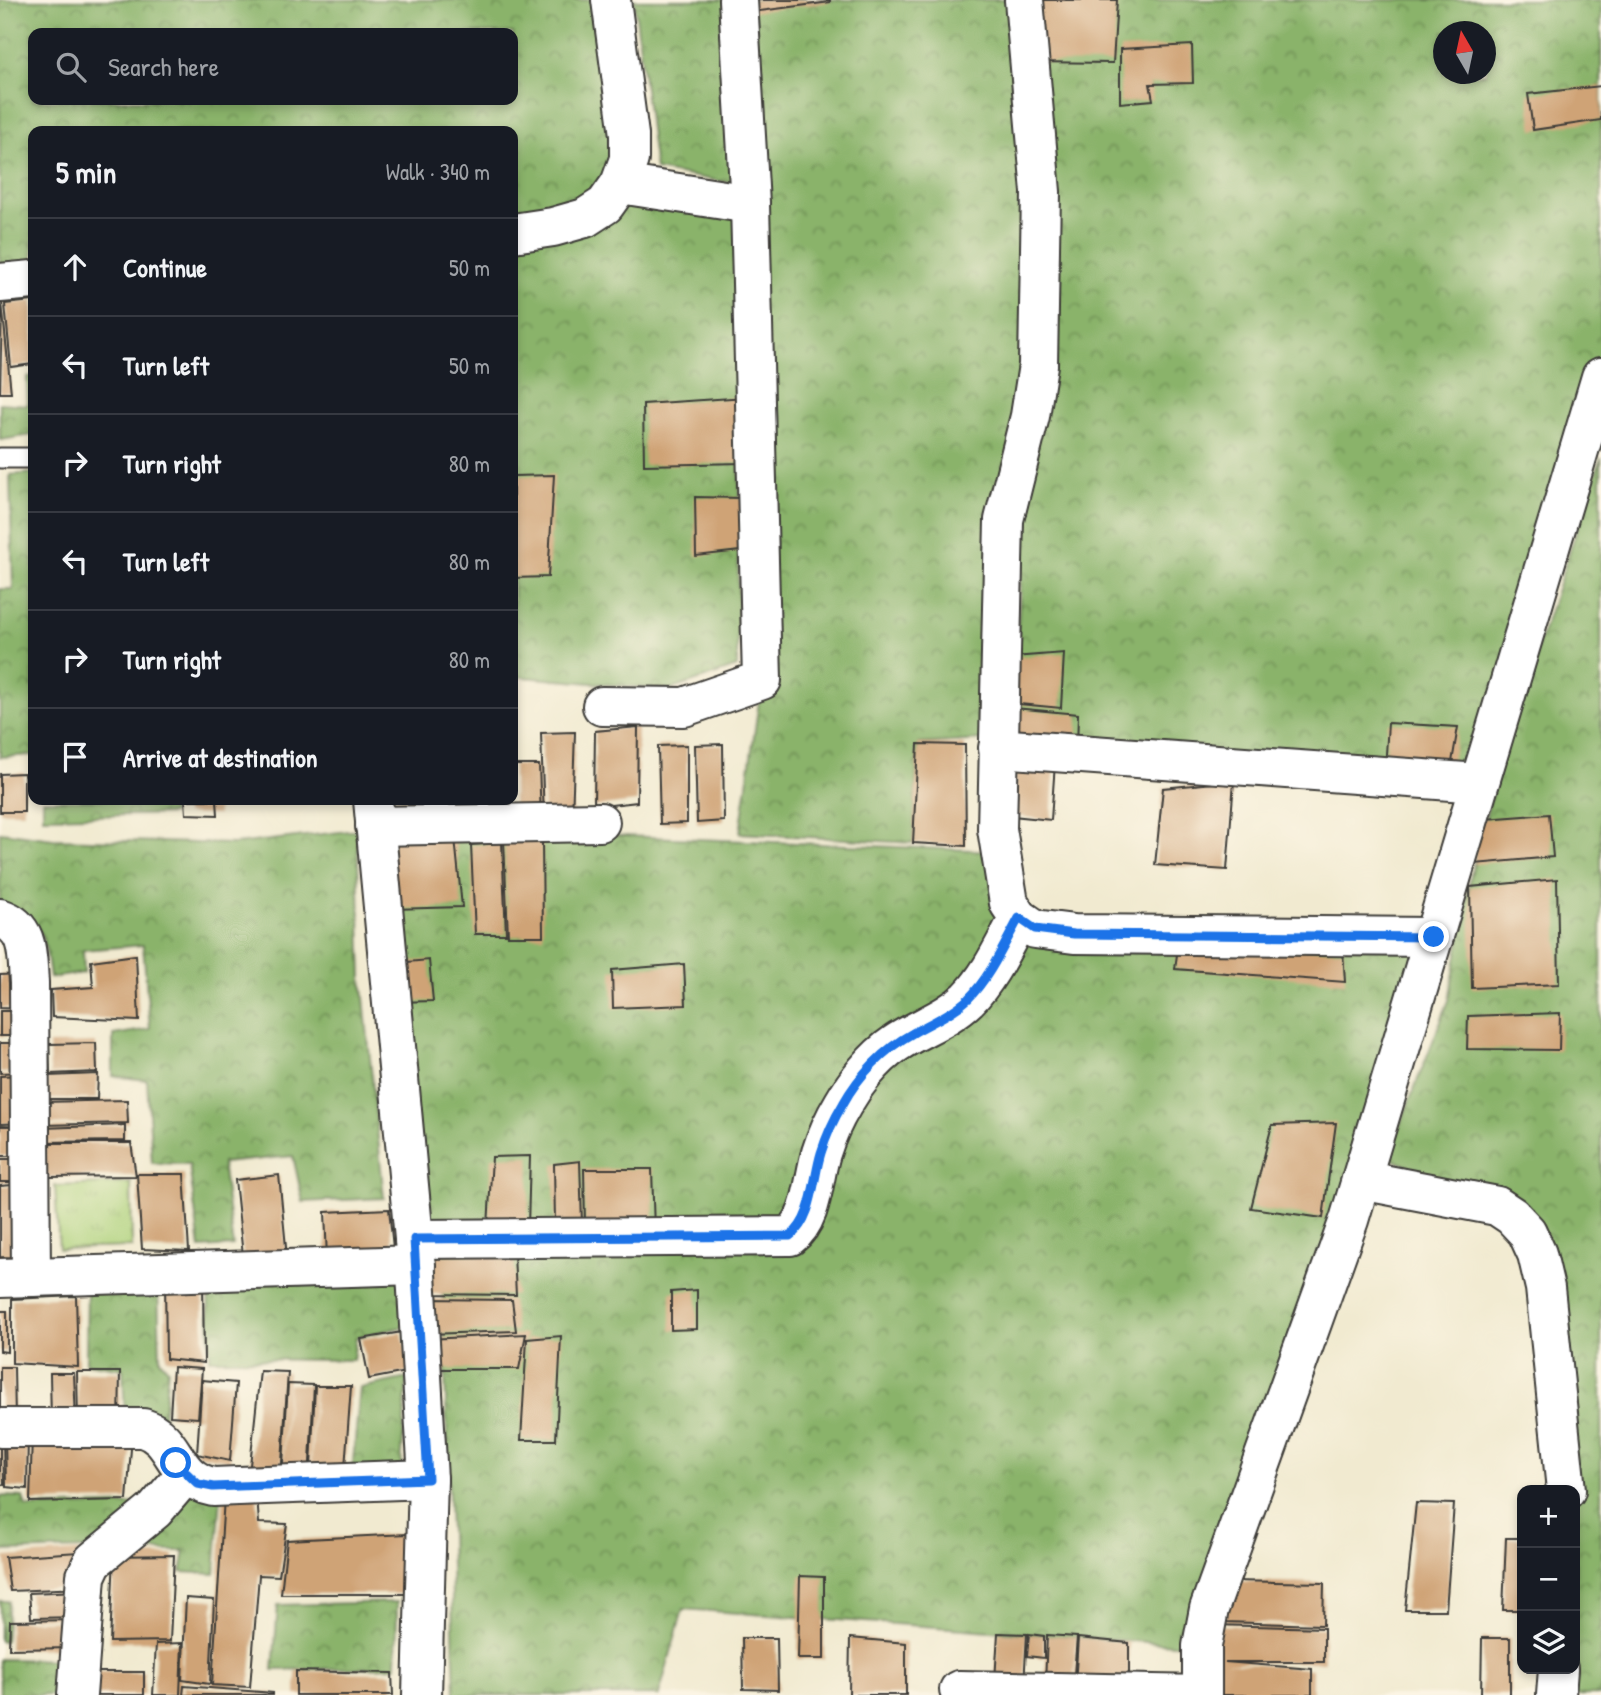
<!DOCTYPE html>
<meta charset="utf-8">
<style>
:root{--surface:#171b24;--page:#242831;--text:#f1f3f6;--muted:#9ea1a6;--line:#363941}
body{margin:0;font-family:"Patrick Hand",sans-serif;background:var(--page);color:var(--text)}
.controls{position:absolute;right:21px;bottom:21px;display:grid;overflow:hidden;border-radius:14px;box-shadow:0 4px 10px #0003}
.controls button{width:63px;height:63px;display:grid;place-items:center;padding:0;border:0;border-bottom:2px solid var(--line);background:var(--surface);color:var(--text);font:35px sans-serif}
.compass{position:absolute;left:1433px;top:21px;width:63px;height:63px;border-radius:50%;background:var(--surface);box-shadow:0 4px 10px #0003;rotate:351deg}
.stop{position:absolute;width:21px;height:21px;margin:-16px;border:5px solid #1a73e8;border-radius:50%;background:#fff}
.stop.end{background:#1a73e8;border-color:#fff;box-shadow:0 2px 7px #0008}
.list{margin:0;padding:0;list-style:none}
h2{display:flex;justify-content:space-between;align-items:center;height:91px;margin:0;padding:0 28px;font-size:30px}
h2 small{font-size:23px;font-weight:400;color:var(--muted)}
.list li{display:grid;grid-template-columns:46px 1fr auto;gap:21px;align-items:center;box-sizing:border-box;height:98px;padding:0 28px;border-top:2px solid var(--line)}
.list b{display:block;font-size:26px;white-space:nowrap}
.list em{font-size:23px;font-style:normal;color:var(--muted)}
.icon{flex:none;width:38px;height:38px;fill:none;stroke:currentColor;stroke-width:2;stroke-linecap:round;stroke-linejoin:round}
.map{position:relative;flex:none;width:1601px;height:1695px;overflow:hidden}
.search{position:absolute;background:var(--surface);box-shadow:0 4px 10px #0003;left:28px;top:28px;width:490px;height:77px;display:flex;align-items:center;gap:18px;box-sizing:border-box;padding:0 24px;border-radius:14px;color:var(--muted);font-size:26px}
.panel{position:absolute;background:var(--surface);box-shadow:0 4px 10px #0003;left:28px;top:126px;width:490px;height:679px;border-radius:14px}
.map>svg:first-child{display:block}
</style>
<div class="map">
<svg width="1601" height="1695" viewBox="0 0 1601 1695">
<defs>
<pattern id="grass-tufts" width="24" height="20" patternUnits="userSpaceOnUse" patternTransform="scale(1.75)"><rect width="24" height="20" fill="#add17a"/><path d="M3 7l-1-3M5 7V3M7 7l1-3M15 17l-1-3M17 17v-4M19 17l1-3" fill="none" stroke="#94b369"/></pattern>
<pattern id="forest-crowns" width="20" height="18" patternUnits="userSpaceOnUse" patternTransform="scale(1.75)"><rect width="20" height="18" fill="#8ab36a"/><path d="M2 6a3 3 0 1 1 6 0M12 15a3 3 0 1 1 6 0" fill="none" stroke="#709156"/></pattern>
</defs>
<rect width="100%" height="100%" fill="#fcf5e5"/>
<filter id="ink" filterUnits="userSpaceOnUse"><feTurbulence type="fractalNoise" baseFrequency=".0143" numOctaves="2"/><feDisplacementMap in="SourceGraphic" scale="14" xChannelSelector="R" yChannelSelector="G"/><feConvolveMatrix kernelMatrix="1 2 1 2 8 2 1 2 1" color-interpolation-filters="sRGB"/></filter>
<filter id="wash" filterUnits="userSpaceOnUse"><feTurbulence type="fractalNoise" baseFrequency=".00686" numOctaves="4" result="noise"/><feDisplacementMap in="SourceGraphic" scale="28" xChannelSelector="R" yChannelSelector="G"/><feGaussianBlur stdDeviation="1.57" result="paint"/><feColorMatrix in="noise" values="0 0 0 0 0 0 0 0 0 0 0 0 0 0 0 0 0 1.4 0 .05"/><feComposite in="paint" operator="in"/></filter>
<g filter="url(#wash)">
<rect width="100%" height="100%" fill="#f1ead0"/>
<!-- grass -->
<polygon fill="url(#grass-tufts)" stroke="#64764b" stroke-width="2" points="131,1183 132,1247 59,1249 55,1186"/>
<!-- forest -->
<g fill="url(#forest-crowns)" stroke="#536843" stroke-width="2" fill-rule="evenodd">
<path d="M0,0h611l18,135 -24,70 -92,25v-99h-480v149l-33,3zM33,33h480v67h-480z"/>
<polygon points="634,0 726,0 737,184 655,170"/>
<path d="M744,0h857v374l-122,409 -469,-41 19,-280 -31,277 -80,5 -5,99 -173,-10 22,-153zM1444,32h42v42h-42z"/>
<polygon points="625,194 743,212 737,667 670,690 513,676 513,239"/>
<polygon points="33,376 33,435 0,440 0,403 28,405 27,377"/>
<polygon points="1601,458 1601,1695 1556,1695 1575,1669 1575,1490 1522,1208 1387,1158 1449,1000 1471,875 1504,747"/>
<polygon points="33,473 33,755 0,757 0,589 13,589 10,475"/>
<polygon points="43,800 171,800 172,814 43,817"/>
<path d="M375,826l620,25 30,87 409,-1 -232,709 -519,-37 -24,86h-204l-14,-456h-27zM816,1176l-3,65 -309,-2 302,-24z"/>
<path d="M357,830l5,148 22,220 -81,4 -10,-46 -71,7 11,83 -33,2 -11,-84 -37,-1 -5,-83 -34,-4v-41l37,-6 -7,-84 -60,5 1,23 -34,5c-5,-39 -6,-62 -50,-71v-75l53,7 182,5z"/>
<polygon points="406,1273 403,1327 356,1337 353,1360 210,1359 208,1280"/>
<polygon points="158,1286 160,1360 168,1369 163,1421 125,1423 123,1369 86,1363 87,1287"/>
<polygon points="407,1378 401,1468 352,1472 360,1388"/>
<polygon points="185,1491 221,1495 215,1574 181,1572 185,1551 113,1550"/>
<polygon points="0,1496 23,1497 26,1507 144,1504 93,1549 0,1551"/>
<polygon points="0,1601 9,1601 5,1641 0,1641"/>
<polygon points="397,1602 396,1667 273,1670 278,1605"/>
<polygon points="0,1659 70,1660 69,1695 0,1695"/>
</g>
<g id="blocks">
<!-- building -->
<g fill="#cfa376">
<polygon points="750,0 830,0 830,2 752,12"/>
<polygon points="1028,0 1117,0 1113,63 1029,62"/>
<polygon points="1192,45 1193,83 1150,84 1153,100 1120,103 1120,49"/>
<polygon points="1601,86 1601,120 1533,130 1528,94"/>
<polygon points="33,301 33,364 11,367 5,304"/>
<polygon points="2,303 11,393 0,393"/>
<polygon points="746,397 745,463 644,465 643,404"/>
<polygon points="554,475 548,577 513,578 513,476"/>
<polygon points="695,497 742,498 749,550 696,556"/>
<polygon points="1064,653 1061,708 1009,703 1013,657"/>
<polygon points="1014,708 1078,714 1077,749 1010,742"/>
<polygon points="1388,723 1458,727 1450,774 1385,770"/>
<polygon points="638,727 637,802 594,807 595,731"/>
<polygon points="575,732 572,818 544,819 541,733"/>
<polygon points="723,744 724,821 697,823 695,745"/>
<polygon points="918,744 965,745 966,846 913,843"/>
<polygon points="687,745 687,823 660,824 658,746"/>
<polygon points="1016,762 1055,763 1051,820 1013,816"/>
<polygon points="513,765 539,765 541,819 513,817"/>
<polygon points="24,773 24,812 0,812 0,774"/>
<polygon points="1234,781 1227,870 1155,865 1163,788"/>
<polygon points="185,800 217,800 218,815 186,814"/>
<polygon points="388,800 481,800 482,818 388,820"/>
<polygon points="1549,814 1553,857 1475,864 1472,820"/>
<polygon points="455,838 462,907 393,909 391,839"/>
<polygon points="542,839 543,936 508,936 504,840"/>
<polygon points="502,843 506,934 475,934 471,845"/>
<polygon points="1557,879 1559,984 1472,988 1470,887"/>
<polygon points="1178,947 1343,950 1345,982 1175,969"/>
<polygon points="136,955 139,1021 52,1017 51,990 93,987 91,961"/>
<polygon points="429,960 433,1001 398,1002 396,963"/>
<polygon points="684,964 686,1005 613,1008 612,970"/>
<polygon points="21,974 24,1009 0,1008 0,975"/>
<polygon points="0,1011 21,1011 23,1036 0,1036"/>
<polygon points="1560,1013 1559,1050 1467,1049 1468,1016"/>
<polygon points="0,1043 24,1043 23,1072 0,1073"/>
<polygon points="96,1043 97,1072 50,1074 49,1044"/>
<polygon points="98,1074 97,1099 47,1099 47,1076"/>
<polygon points="23,1075 27,1123 0,1124 0,1076"/>
<polygon points="127,1100 128,1123 42,1125 42,1102"/>
<polygon points="1336,1123 1323,1218 1251,1208 1272,1125"/>
<polygon points="125,1125 125,1141 43,1142 43,1128"/>
<polygon points="0,1126 26,1126 25,1156 0,1156"/>
<polygon points="44,1143 131,1143 136,1176 46,1177"/>
<polygon points="530,1156 528,1227 488,1227 492,1157"/>
<polygon points="0,1159 24,1159 26,1182 0,1182"/>
<polygon points="580,1161 582,1224 555,1223 554,1164"/>
<polygon points="584,1169 652,1169 654,1230 585,1227"/>
<polygon points="137,1174 184,1174 189,1251 142,1249"/>
<polygon points="279,1175 288,1268 244,1265 235,1180"/>
<polygon points="25,1184 26,1258 0,1257 0,1186"/>
<polygon points="389,1209 394,1258 327,1258 325,1212"/>
<polygon points="514,1254 516,1295 425,1294 425,1255"/>
<polygon points="165,1279 203,1280 204,1363 166,1359"/>
<polygon points="697,1290 697,1329 671,1330 671,1292"/>
<polygon points="76,1296 78,1367 12,1363 12,1299"/>
<polygon points="425,1299 512,1300 516,1331 428,1334"/>
<polygon points="0,1311 7,1311 7,1352 0,1351"/>
<polygon points="402,1332 411,1371 369,1379 361,1339"/>
<polygon points="526,1334 519,1369 430,1369 428,1339"/>
<polygon points="561,1336 556,1440 521,1440 527,1339"/>
<polygon points="0,1367 14,1367 15,1419 0,1419"/>
<polygon points="173,1367 202,1369 198,1418 170,1416"/>
<polygon points="260,1371 288,1372 281,1477 249,1475"/>
<polygon points="77,1372 120,1372 119,1423 78,1420"/>
<polygon points="50,1373 74,1373 76,1421 51,1419"/>
<polygon points="202,1380 236,1383 230,1461 197,1454"/>
<polygon points="288,1384 314,1385 309,1482 282,1480"/>
<polygon points="315,1386 351,1386 345,1468 311,1467"/>
<polygon points="5,1435 28,1435 27,1489 6,1487"/>
<polygon points="32,1436 132,1436 127,1500 30,1502"/>
<polygon points="0,1437 3,1437 4,1485 0,1484"/>
<polygon points="257,1496 259,1523 287,1524 279,1576 259,1575 250,1687 212,1685 224,1498"/>
<polygon points="1416,1503 1454,1504 1446,1610 1405,1610"/>
<polygon points="407,1534 411,1594 281,1594 287,1540"/>
<polygon points="1506,1538 1522,1538 1522,1610 1503,1610"/>
<polygon points="78,1552 81,1588 10,1591 5,1557"/>
<polygon points="174,1555 170,1641 110,1642 114,1556"/>
<polygon points="800,1576 824,1577 824,1659 798,1659"/>
<polygon points="1232,1581 1324,1583 1323,1625 1225,1622"/>
<polygon points="80,1591 79,1617 31,1618 29,1593"/>
<polygon points="186,1598 214,1600 210,1684 182,1680"/>
<polygon points="79,1620 77,1648 9,1649 10,1621"/>
<polygon points="1213,1625 1324,1628 1324,1662 1225,1662 1312,1669 1312,1695 1216,1695"/>
<polygon points="998,1633 1027,1634 1024,1684 995,1681"/>
<polygon points="1029,1634 1044,1636 1044,1658 1027,1656"/>
<polygon points="1047,1635 1077,1637 1073,1687 1045,1684"/>
<polygon points="742,1638 777,1638 778,1690 743,1689"/>
<polygon points="850,1638 906,1643 906,1695 849,1695"/>
<polygon points="1078,1638 1129,1643 1129,1688 1075,1686"/>
<polygon points="1482,1638 1510,1638 1510,1695 1481,1695"/>
<polygon points="182,1643 180,1695 153,1695 156,1644"/>
<polygon points="296,1671 392,1673 393,1695 296,1695"/>
<polygon points="91,1672 144,1672 144,1695 90,1695"/>
<polygon points="184,1686 273,1693 273,1695 183,1695"/>
</g>
</g>
</g>
<g filter="url(#ink)">
<use href="#blocks" fill-opacity="0" stroke="#3c3b37" stroke-width="2"/>
<g fill="none" stroke-linecap="round" stroke-linejoin="round">
<!-- lane casing -->
<g stroke="#3c3b37" stroke-width="23">
<polyline id="lane" points="0,458 33,458"/>
</g>
<!-- street casing -->
<g stroke="#3c3b37" stroke-width="42">
<g id="street">
<polyline points="1024,0 1041,192 1038,365 1030,416 1004,520 997,829 1009,903 1019,918 1035,929 1074,934 1434,937"/>
<polyline points="620,184 750,204"/>
<polyline points="513,233 553,227 585,218 605,205 620,184 629,159 629,135 611,0"/>
<polyline points="0,283 33,280"/>
<polyline points="602,706 684,707 762,680 750,204 738,0"/>
<polyline points="998,748 1479,783"/>
<polyline points="373,800 414,1239 428,1479 422,1695"/>
<polyline points="375,826 600,822"/>
<path d="M0,918c30,9 27,38 29,65l2,294"/>
<polyline points="1361,1180 1497,1206 1512,1216 1527,1232 1537,1254 1545,1288 1566,1490"/>
<path d="M414,1239l376,-3c23,-17 23,-57 31,-83 5,-16 13,-34 22,-49 12,-21 31,-46 52,-60 23,-16 52,-25 73,-45 22,-22 36,-54 51,-81"/>
<polyline points="0,1278 416,1265"/>
<path d="M0,1428h143c35,11 28,50 70,59l215,-8"/>
<polyline points="959,1690 1202,1695"/>
<polyline points="77,1695 86,1576 93,1561 155,1510 185,1475"/>
<polyline points="1202,1695 1202,1646 1209,1609 1349,1220 1601,377"/>
<polyline points="1556,1695 1558,1669"/>
</g>
</g>
<!-- lane -->
<use href="#lane" stroke="#fff" stroke-width="19"/>
<!-- street -->
<use href="#street" stroke="#fff" stroke-width="38"/>
</g>
</g>
<g fill="none" stroke-linecap="round" stroke-linejoin="round" filter="url(#ink)">
<!-- route -->
<path stroke="#1a73e8" stroke-width="9" d="M176,1463l22,21 15,3 215,-8 -14,-240 376,-3c23,-17 23,-57 31,-83 5,-16 13,-34 22,-49 16,-29 41,-55 70,-71 19,-11 39,-19 55,-34 22,-22 36,-54 51,-81l16,11 39,5 360,3"/>
</g>
</svg>
<div class="controls">
<button>+</button>
<button>−</button>
<button><svg class="icon" aria-label="layers" viewBox="0 0 24 24"><path d="M12 4l9 5-9 5-9-5zM3 14l9 5 9-5"/></svg></button>
</div>
<svg class="compass" viewBox="-18 -18 36 36"><path d="M0-13l5 13h-10z" fill="#e53935"/><path d="M0 13l5-13h-10z" fill="#9ea1a6"/></svg>
<div class="stop" style="left:176px;top:1463px"></div>
<div class="stop end" style="left:1434px;top:937px"></div>
<div class="search"><svg class="icon" aria-label="search" viewBox="0 0 24 24"><circle cx="10" cy="10" r="6"/><path d="M15 15l6 6"/></svg>Search here</div>
<section class="panel">
<h2>5 min<small>Walk · 340 m</small></h2>
<ul class="list">
<li><svg class="icon" aria-label="ahead" viewBox="0 0 24 24"><path d="M12 20V5M6 11l6-6 6 6"/></svg><div><b>Continue</b></div><em>50 m</em></li>
<li><svg class="icon" aria-label="left" viewBox="0 0 24 24"><path d="M17 20v-9H6M10 6l-5 5 5 5"/></svg><div><b>Turn left</b></div><em>50 m</em></li>
<li><svg class="icon" aria-label="right" viewBox="0 0 24 24"><path d="M7 20v-9h11M14 6l5 5-5 5"/></svg><div><b>Turn right</b></div><em>80 m</em></li>
<li><svg class="icon" aria-label="left" viewBox="0 0 24 24"><path d="M17 20v-9H6M10 6l-5 5 5 5"/></svg><div><b>Turn left</b></div><em>80 m</em></li>
<li><svg class="icon" aria-label="right" viewBox="0 0 24 24"><path d="M7 20v-9h11M14 6l5 5-5 5"/></svg><div><b>Turn right</b></div><em>80 m</em></li>
<li><svg class="icon" aria-label="arrive" viewBox="0 0 24 24"><path d="M6 21V4h12l-3 4 3 4H6"/></svg><div><b>Arrive at destination</b></div></li>
</ul>
</section>
</div>
